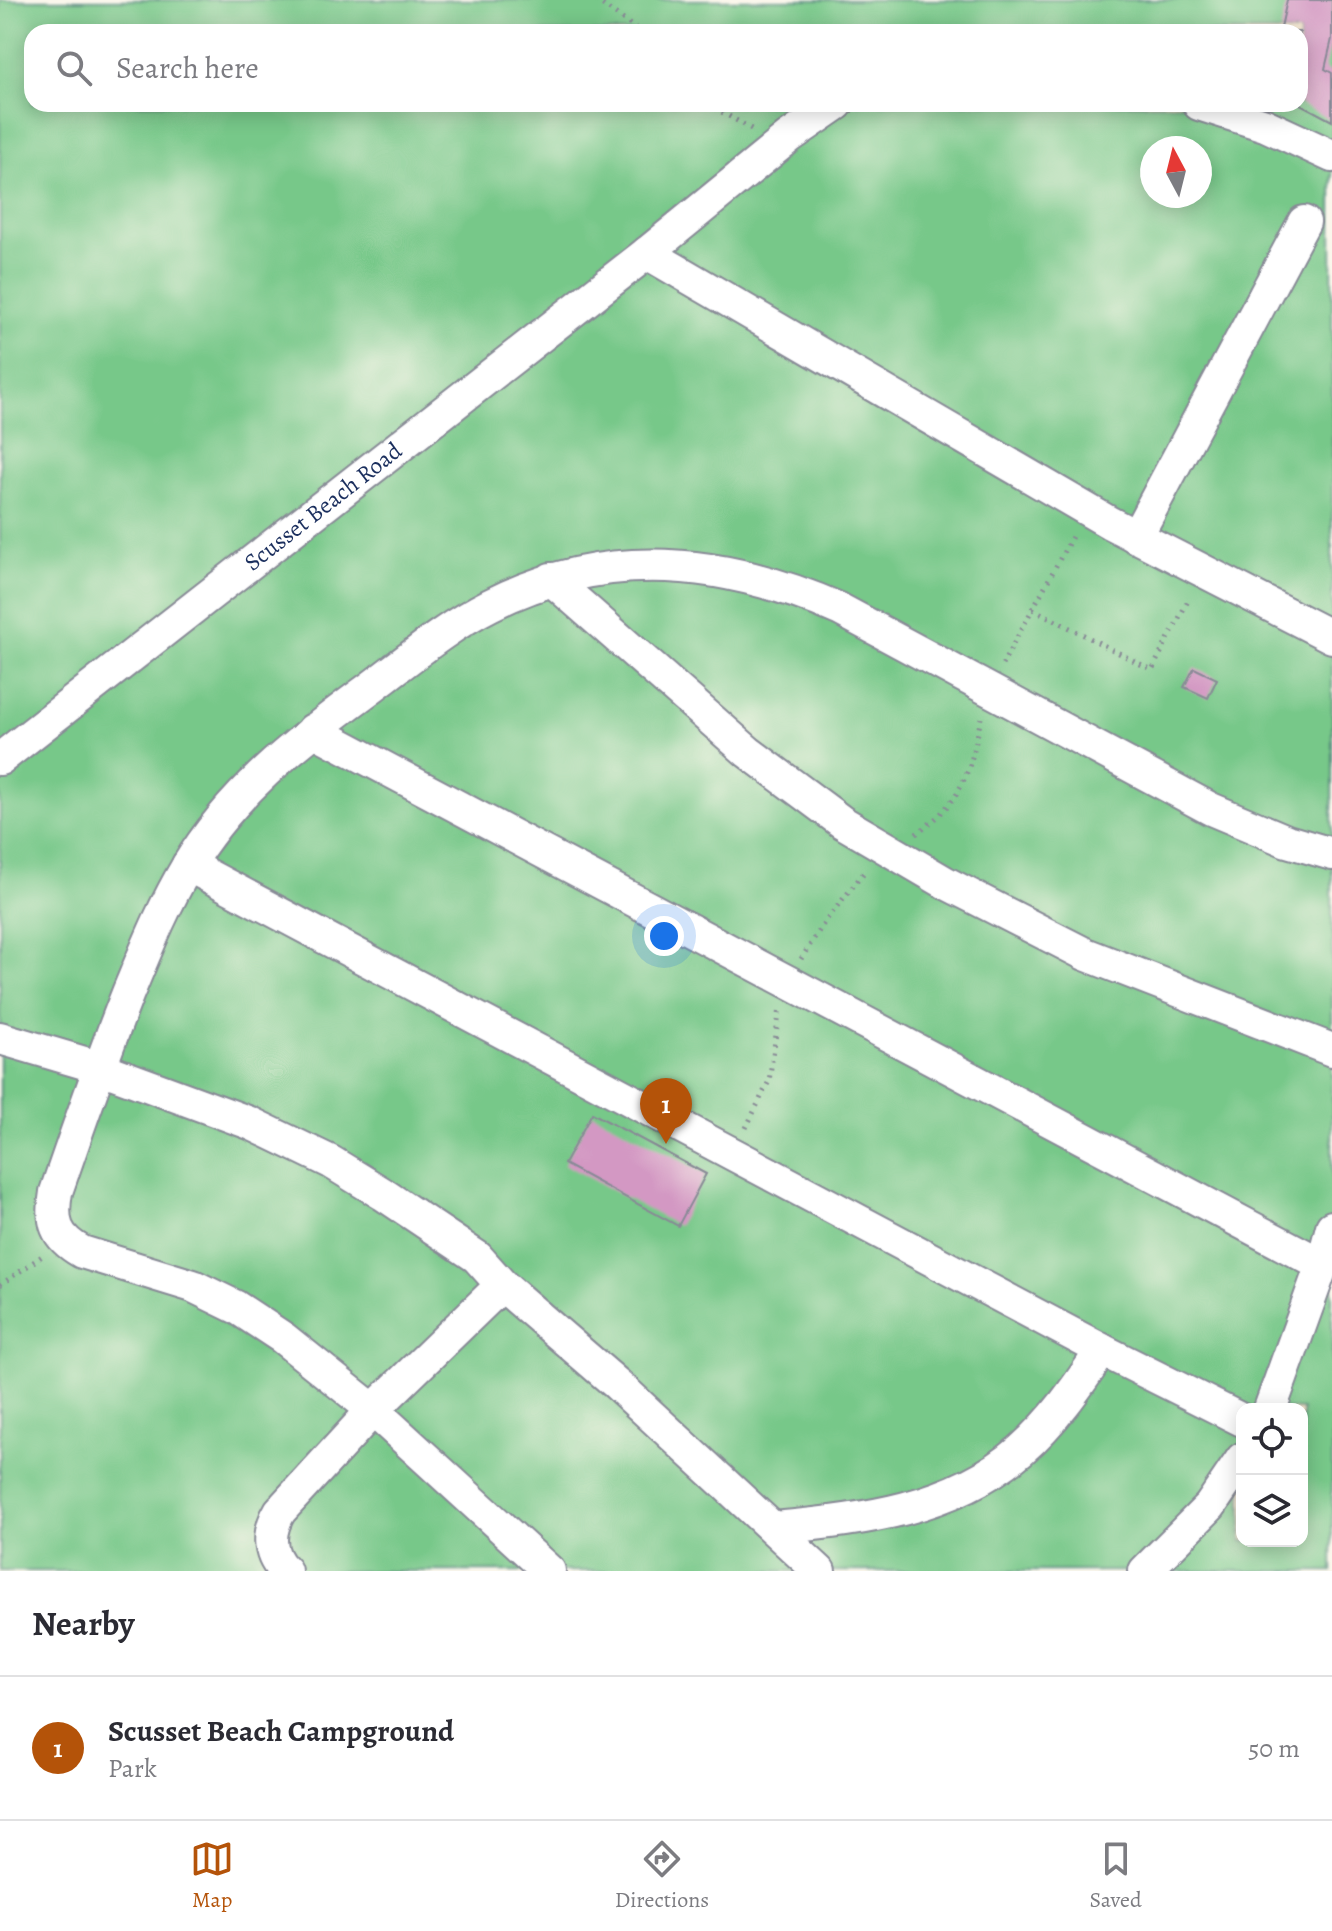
<!DOCTYPE html>
<style>
:root{--surface:#fff;--page:#f2f2f3;--text:#2b2b33;--muted:#7c7c81;--line:#e1e1e2;--accent:#b45309}
body{margin:0;font-family:Alegreya,serif;background:var(--page);color:var(--text)}
.controls{position:absolute;right:24px;bottom:24px;display:grid;overflow:hidden;border-radius:16px;box-shadow:0 4px 20px #0003}
.controls button{width:72px;height:72px;display:grid;place-items:center;padding:0;border:0;border-bottom:2px solid var(--line);background:var(--surface);color:var(--text);font:40px sans-serif}
.compass{position:absolute;left:1140px;top:136px;width:72px;height:72px;border-radius:50%;background:var(--surface);box-shadow:0 4px 20px #0003;rotate:353deg}
.you{position:absolute;left:664px;top:936px;width:28px;height:28px;margin:-20px;border:6px solid #fff;border-radius:50%;background:#1a73e8;box-shadow:0 0 0 12px #1a73e833}
.badge{display:grid;place-items:center;width:52px;height:52px;border-radius:50%;background:var(--accent);color:#fff;font-size:26px;font-weight:700}
.pin{position:absolute;translate:-50% -66px;filter:drop-shadow(0 2px 4px #0008)}
.pin::after{content:'';position:absolute;top:42px;width:28px;height:24px;background:inherit;clip-path:polygon(0 0,100% 0,50% 100%)}
.list{margin:0;padding:0;list-style:none}
h2{display:flex;justify-content:space-between;align-items:center;height:104px;margin:0;padding:0 32px;font-size:34px}
h2 small{font-size:26px;font-weight:400;color:var(--muted)}
.list li{display:grid;grid-template-columns:52px 1fr auto;gap:24px;align-items:center;box-sizing:border-box;height:144px;padding:0 32px;border-top:2px solid var(--line)}
.list b{display:block;font-size:30px;white-space:nowrap}
.list p{margin:0;font-size:26px;white-space:nowrap;color:var(--muted)}
.list em{font-size:26px;font-style:normal;color:var(--muted)}
.icon{flex:none;width:44px;height:44px;fill:none;stroke:currentColor;stroke-width:2;stroke-linecap:round;stroke-linejoin:round}
.map{position:relative;flex:none;width:1332px;height:1571px;overflow:hidden}
.search{position:absolute;background:var(--surface);box-shadow:0 4px 20px #0003;left:24px;right:24px;top:24px;height:88px;display:flex;align-items:center;gap:20px;box-sizing:border-box;padding:0 28px;border-radius:24px;color:var(--muted);font-size:30px}
.sheet{height:248px;background:var(--surface)}
nav{display:flex;justify-content:space-around;align-items:center;box-sizing:border-box;height:112px;border-top:2px solid var(--line);background:var(--surface);font-size:22px;color:var(--muted)}
nav a{display:grid;justify-items:center;gap:4px}
nav .on{color:var(--accent)}
.map>svg:first-child{display:block}
</style>
<div class="map">
<svg width="1332" height="1571" viewBox="0 0 1332 1571">
<rect width="100%" height="100%" fill="#fbf7ec"/>
<filter id="ink" filterUnits="userSpaceOnUse"><feTurbulence type="fractalNoise" baseFrequency=".0125" numOctaves="2"/><feDisplacementMap in="SourceGraphic" scale="16" xChannelSelector="R" yChannelSelector="G"/><feConvolveMatrix kernelMatrix="1 2 1 2 8 2 1 2 1" color-interpolation-filters="sRGB"/></filter>
<filter id="wash" filterUnits="userSpaceOnUse"><feTurbulence type="fractalNoise" baseFrequency=".006" numOctaves="4" result="noise"/><feDisplacementMap in="SourceGraphic" scale="32" xChannelSelector="R" yChannelSelector="G"/><feGaussianBlur stdDeviation="1.8" result="paint"/><feColorMatrix in="noise" values="0 0 0 0 0 0 0 0 0 0 0 0 0 0 0 0 0 1.4 0 .05"/><feComposite in="paint" operator="in"/></filter>
<g filter="url(#wash)">
<rect width="100%" height="100%" fill="#f5e5cd"/>
<!-- green -->
<path fill="#77c889" stroke="#497c74" stroke-width="2" fill-rule="evenodd" d="M0,0h1332v1571h-1332zM32,32h1268v72h-1268zM1152,148h48v48h-48zM1242,1409h60v132h-60z"/>
<g id="blocks">
<!-- building -->
<g fill="#d398c3">
<polygon points="1287,0 1332,0 1332,39 1325,69 1332,73 1332,121 1300,104 1300,32 1280,32"/>
<polygon points="1194,668 1217,679 1208,698 1184,687"/>
<polygon points="592,1113 706,1174 678,1226 564,1164"/>
</g>
</g>
</g>
<g filter="url(#ink)">
<use href="#blocks" fill-opacity="0" stroke="#888a96" stroke-width="2"/>
<g fill="none" stroke-linecap="round" stroke-linejoin="round">
<!-- minor casing -->
<g stroke="#888a96" stroke-width="36">
<g id="minor">
<polyline points="1199,104 1265,125 1332,156"/>
<polyline points="647,253 1110,523 1332,637"/>
<polyline points="1136,537 1304,222"/>
<polyline points="551,579 748,752 842,822 946,883 1085,954 1332,1050"/>
<polyline points="313,730 1322,1265"/>
<path id="s1" d="M0,759l647,-506 142,-116 48,-33"/>
<polyline points="188,865 1102,1350 1242,1420"/>
<polyline points="0,1038 98,1067 250,1123 331,1162 383,1194 477,1257 502,1285 618,1385 819,1571"/>
<polyline points="1270,1409 1322,1265 1332,1227"/>
<path d="M773,1528c86,-7 181,-19 248,-78 33,-29 57,-64 81,-100"/>
<path d="M285,1571c-18,-17 -17,-40 -5,-60l93,-101 129,-125"/>
<path d="M549,1571l-176,-161 -90,-72 -47,-31 -43,-21 -111,-34c-27,-15 -31,-30 -26,-60 23,-67 46,-133 72,-199 18,-43 35,-86 59,-126 43,-72 107,-123 175,-173 41,-30 82,-66 128,-89 115,-59 234,-47 349,4l372,200 76,32 45,13"/>
<polyline points="1145,1571 1210,1506 1242,1459"/>
</g>
</g>
<!-- path -->
<g stroke="#888a96" stroke-width="5" stroke-dasharray="2 6" stroke-linecap="butt">
<polyline points="596,0 640,32"/>
<polyline points="708,104 753,130"/>
<polyline points="1033,609 1152,670 1190,597"/>
<polyline points="1002,665 1074,533"/>
<path d="M916,834c47,-33 54,-62 65,-116"/>
<polyline points="801,959 824,923 866,870"/>
<polyline points="746,1128 769,1081 780,1008"/>
<polyline points="0,1285 42,1256"/>
</g>
<!-- minor -->
<use href="#minor" stroke="#fff" stroke-width="32"/>
</g>
</g>
<g text-anchor="middle" dominant-baseline="central" stroke-width="6" stroke-linejoin="round" paint-order="stroke">
<!-- street labels -->
<g font-size="24" fill="#1b2f5e" stroke="#fbf7ec">
<text stroke="none"><textPath href="#s1" startOffset="410">Scusset Beach Road</textPath></text>
</g>
</g>
</svg>
<div class="controls">
<button><svg class="icon" aria-label="locate" viewBox="0 0 24 24"><circle cx="12" cy="12" r="6"/><path d="M12 2v4M12 18v4M2 12h4M18 12h4"/></svg></button>
<button><svg class="icon" aria-label="layers" viewBox="0 0 24 24"><path d="M12 4l9 5-9 5-9-5zM3 14l9 5 9-5"/></svg></button>
</div>
<svg class="compass" viewBox="-18 -18 36 36"><path d="M0-13l5 13h-10z" fill="#e53935"/><path d="M0 13l5-13h-10z" fill="#7c7c81"/></svg>
<div class="you"></div>
<div class="pin badge" style="left:666px;top:1144px">1</div>
<div class="search"><svg class="icon" aria-label="search" viewBox="0 0 24 24"><circle cx="10" cy="10" r="6"/><path d="M15 15l6 6"/></svg>Search here</div>
</div>
<section class="sheet">
<h2>Nearby<small></small></h2>
<ul class="list">
<li><span class="badge">1</span><div><b>Scusset Beach Campground</b><p>Park</p></div><em>50 m</em></li>
</ul>
</section>
<nav>
<a class="on"><svg class="icon" aria-label="map" viewBox="0 0 24 24"><path d="M3 6l6-2 6 2 6-2v14l-6 2-6-2-6 2zM9 4v14M15 6v14"/></svg>Map</a>
<a><svg class="icon" aria-label="directions" viewBox="0 0 24 24"><path d="M12 3l9 9-9 9-9-9zM9 14v-3h6M13 9l2 2-2 2"/></svg>Directions</a>
<a><svg class="icon" aria-label="saved" viewBox="0 0 24 24"><path d="M7 4h10v16l-5-4-5 4z"/></svg>Saved</a>
</nav>
